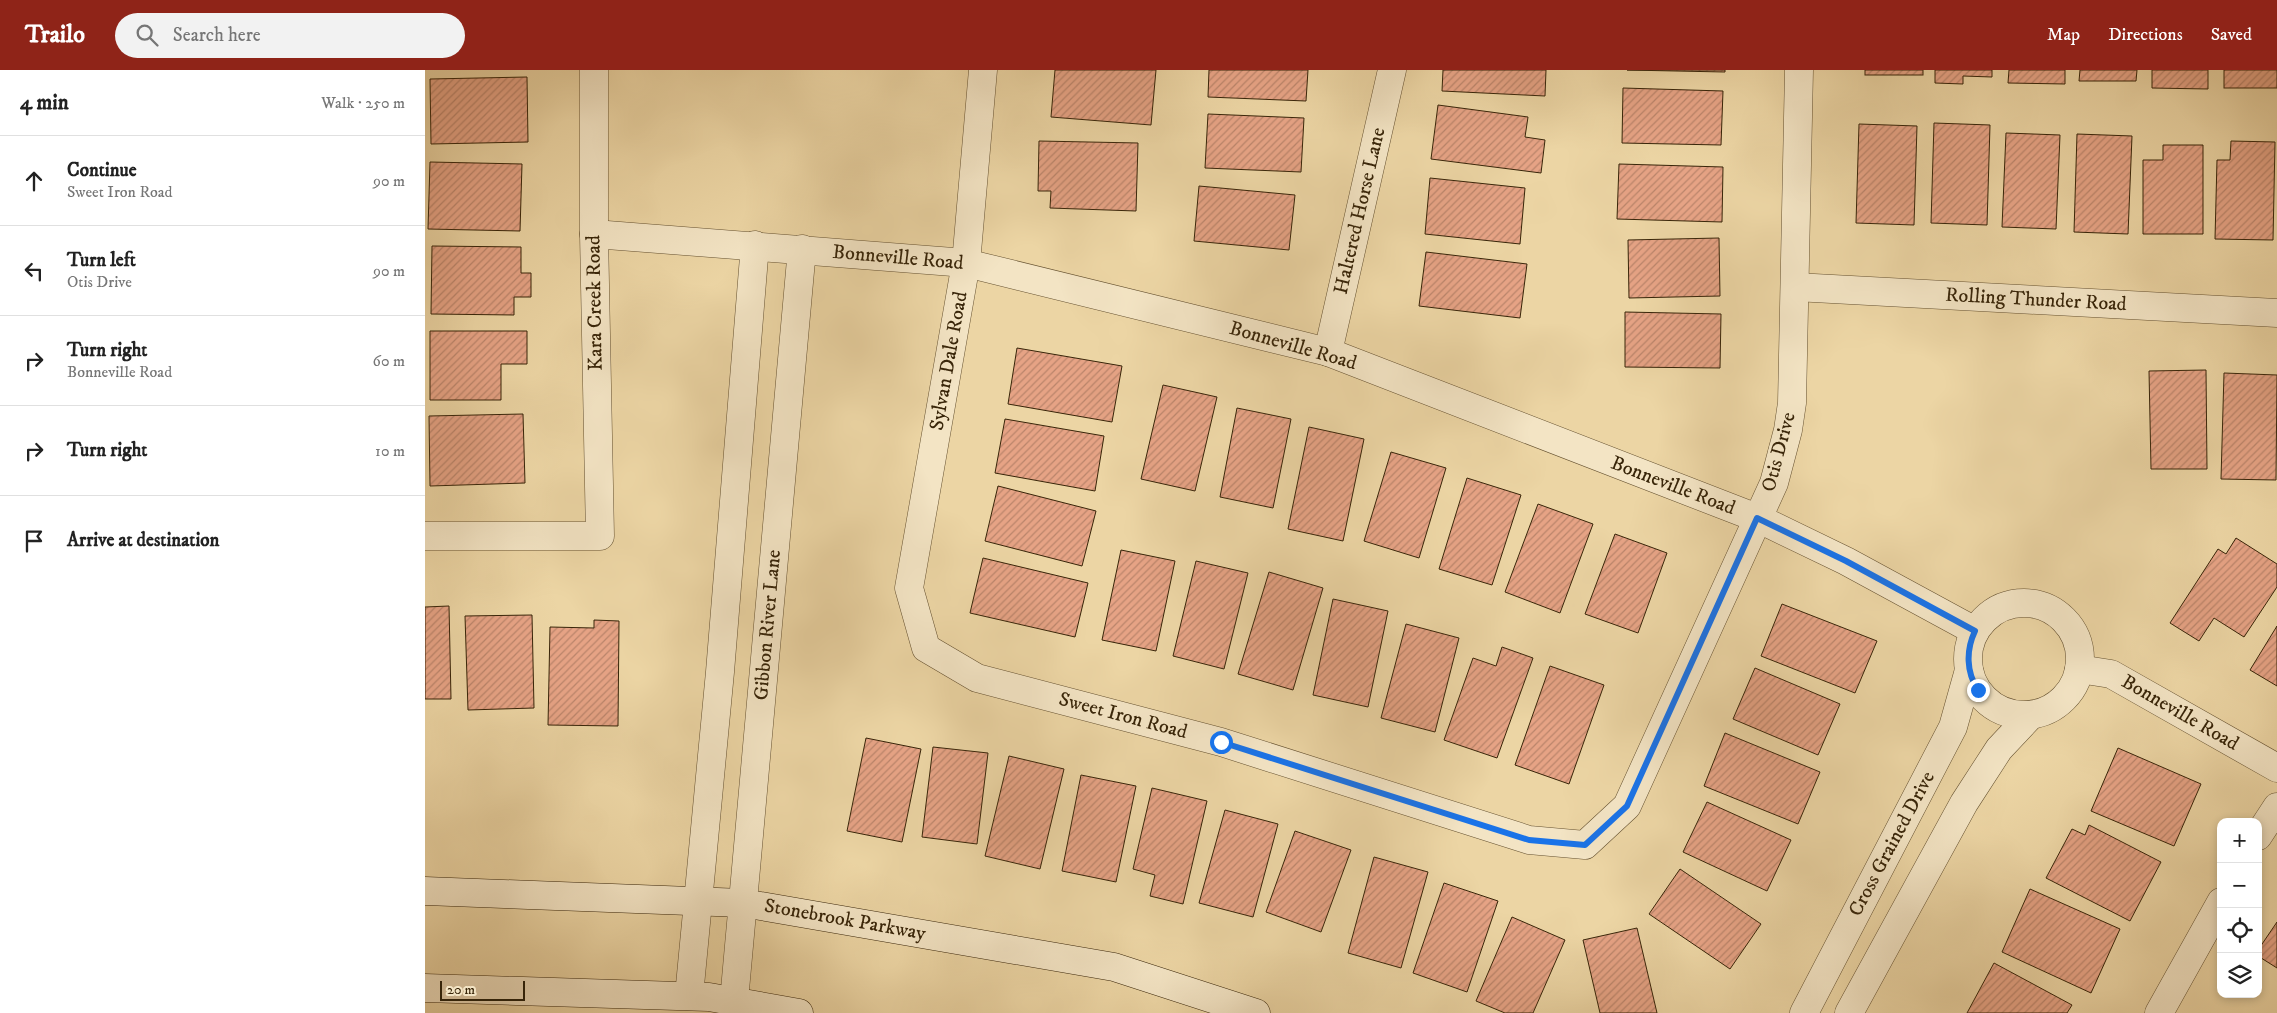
<!DOCTYPE html>
<meta charset="utf-8">
<style>
:root{--surface:#fff;--page:#f2f2f2;--text:#222;--muted:#767676;--line:#e0e0e0;--accent:#8f2418}
body{margin:0;font-family:"IM FELL DW Pica",serif;background:var(--page);color:var(--text)}
.controls{position:absolute;right:15px;bottom:15px;display:grid;overflow:hidden;border-radius:10px;box-shadow:0 2px 8px #0003}
.controls button{width:45px;height:45px;display:grid;place-items:center;padding:0;border:0;border-bottom:1px solid var(--line);background:var(--surface);color:var(--text);font:25px sans-serif}
.scale{position:absolute;left:15px;bottom:12px;width:85px;box-sizing:border-box;padding-left:5px;border:2px solid #382509;border-top:0;font-size:14px;line-height:18px;white-space:nowrap;color:#382509;-webkit-text-stroke:4px #f3e4c4;paint-order:stroke}
.stop{position:absolute;width:15px;height:15px;margin:-11px;border:4px solid #1a73e8;border-radius:50%;background:#fff}
.stop.end{background:#1a73e8;border-color:#fff;box-shadow:0 1px 5px #0008}
.list{margin:0;padding:0;list-style:none}
h2{display:flex;justify-content:space-between;align-items:center;height:65px;margin:0;padding:0 20px;font-size:21px}
h2 small{font-size:16px;font-weight:400;color:var(--muted)}
.list li{display:grid;grid-template-columns:32px 1fr auto;gap:15px;align-items:center;box-sizing:border-box;height:90px;padding:0 20px;border-top:1px solid var(--line)}
.list b{display:block;font-size:19px;white-space:nowrap}
.list p{margin:0;font-size:16px;white-space:nowrap;color:var(--muted)}
.list em{font-size:16px;font-style:normal;color:var(--muted)}
.icon{flex:none;width:28px;height:28px;fill:none;stroke:currentColor;stroke-width:2;stroke-linecap:round;stroke-linejoin:round}
.map{position:relative;flex:none;width:1852px;height:943px;overflow:hidden}
header{display:flex;align-items:center;gap:30px;box-sizing:border-box;height:70px;padding:0 25px;background:var(--accent);color:#fff}
header strong{font-size:24px}
nav{display:flex;gap:28px;margin-inline-start:auto;font-size:18px}
.search{width:350px;height:45px;background:var(--page);display:flex;align-items:center;gap:12px;box-sizing:border-box;padding:0 18px;border-radius:28px;color:var(--muted);font-size:19px}
main{display:flex}
aside{flex:1;background:var(--surface)}
.map>svg:first-child{display:block}
</style>
<header>
<strong>Trailo</strong>
<div class="search"><svg class="icon" aria-label="search" viewBox="0 0 24 24"><circle cx="10" cy="10" r="6"/><path d="M15 15l6 6"/></svg>Search here</div>
<nav><a>Map</a><a>Directions</a><a>Saved</a></nav>
</header>
<main>
<aside>
<h2>4 min<small>Walk · 250 m</small></h2>
<ul class="list">
<li><svg class="icon" aria-label="ahead" viewBox="0 0 24 24"><path d="M12 20V5M6 11l6-6 6 6"/></svg><div><b>Continue</b><p>Sweet Iron Road</p></div><em>90 m</em></li>
<li><svg class="icon" aria-label="left" viewBox="0 0 24 24"><path d="M17 20v-9H6M10 6l-5 5 5 5"/></svg><div><b>Turn left</b><p>Otis Drive</p></div><em>90 m</em></li>
<li><svg class="icon" aria-label="right" viewBox="0 0 24 24"><path d="M7 20v-9h11M14 6l5 5-5 5"/></svg><div><b>Turn right</b><p>Bonneville Road</p></div><em>60 m</em></li>
<li><svg class="icon" aria-label="right" viewBox="0 0 24 24"><path d="M7 20v-9h11M14 6l5 5-5 5"/></svg><div><b>Turn right</b></div><em>10 m</em></li>
<li><svg class="icon" aria-label="arrive" viewBox="0 0 24 24"><path d="M6 21V4h12l-3 4 3 4H6"/></svg><div><b>Arrive at destination</b></div></li>
</ul>
</aside>
<div class="map">
<svg width="1852" height="943" viewBox="0 0 1852 943">
<defs>
<pattern id="building-hatch" width="6" height="6" patternUnits="userSpaceOnUse" patternTransform="scale(1.25)"><rect width="6" height="6" fill="#e6a385"/><path d="M-1 1l2-2M0 6l6-6M5 7l2-2" fill="none" stroke="#bb856b"/></pattern>
</defs>
<rect width="100%" height="100%" fill="#ecd5a4"/>
<filter id="stains"><feTurbulence type="fractalNoise" baseFrequency=".004" numOctaves="4"/><feColorMatrix values="0 0 0 0 .2 0 0 0 0 .09 0 0 0 0 .02 0 0 0 .5 -.17"/></filter>
<radialGradient id="worn" r=".72"><stop offset=".6" stop-color="#630" stop-opacity="0"/><stop offset="1" stop-color="#630" stop-opacity=".3"/></radialGradient>
<!-- building -->
<g fill="url(#building-hatch)" stroke="#382509">
<polygon points="630,0 731,0 726,55 626,47"/>
<polygon points="784,0 883,0 881,31 783,27"/>
<polygon points="1018,0 1121,0 1120,26 1017,21"/>
<polygon points="1202,0 1300,0 1300,2"/>
<rect x="1440" y="0" width="58" height="5"/>
<polygon points="1510,0 1567,0 1567,7 1538,6 1538,14 1510,13"/>
<polygon points="1584,0 1640,0 1640,14 1583,13"/>
<polygon points="1655,0 1712,0 1711,11 1654,11"/>
<polygon points="1727,0 1783,0 1783,19 1727,18"/>
<rect x="1799" y="0" width="53" height="18"/>
<polygon points="102,7 103,72 6,74 5,9"/>
<polygon points="1198,18 1298,21 1296,75 1197,73"/>
<polygon points="1013,35 1103,47 1100,67 1120,70 1116,103 1006,89"/>
<polygon points="783,44 879,48 876,102 780,98"/>
<polygon points="1509,53 1565,55 1562,155 1506,153"/>
<polygon points="1434,54 1492,56 1489,155 1431,153"/>
<polygon points="1581,63 1635,65 1631,159 1577,157"/>
<polygon points="1652,64 1707,66 1703,164 1649,162"/>
<polygon points="614,71 713,73 711,141 625,138 626,121 613,121"/>
<polygon points="1806,71 1850,72 1848,170 1790,169 1792,90 1805,90"/>
<polygon points="1738,75 1778,75 1778,164 1718,164 1718,90 1738,90"/>
<polygon points="5,92 97,94 95,161 3,159"/>
<polygon points="1194,94 1298,97 1297,152 1192,149"/>
<polygon points="1005,108 1100,118 1095,174 1000,164"/>
<polygon points="774,116 870,125 864,180 769,171"/>
<polygon points="1294,168 1295,226 1204,228 1203,170"/>
<polygon points="7,176 96,177 96,203 106,203 106,227 89,227 89,245 6,244"/>
<polygon points="1001,182 1102,194 1095,248 994,236"/>
<polygon points="1200,242 1296,244 1295,298 1200,297"/>
<polygon points="5,261 102,261 102,294 76,294 76,330 5,330"/>
<polygon points="592,278 697,296 687,352 583,334"/>
<polygon points="1781,300 1782,399 1726,399 1724,301"/>
<polygon points="1799,303 1852,305 1851,410 1796,409"/>
<polygon points="738,315 792,327 770,421 716,409"/>
<polygon points="812,338 866,349 848,438 795,427"/>
<polygon points="98,344 100,413 5,416 4,346"/>
<polygon points="580,349 679,366 670,421 570,403"/>
<polygon points="884,357 939,369 918,471 863,459"/>
<polygon points="966,382 1021,398 994,488 939,471"/>
<polygon points="1042,408 1096,425 1067,515 1014,499"/>
<polygon points="573,416 671,441 657,496 560,471"/>
<polygon points="1113,434 1168,454 1135,543 1080,522"/>
<polygon points="1190,464 1242,483 1213,563 1160,544"/>
<polygon points="1811,468 1852,494 1852,517 1819,567 1789,548 1774,571 1745,553 1793,479 1801,484"/>
<polygon points="696,480 750,491 731,581 677,570"/>
<polygon points="558,488 663,513 650,567 545,543"/>
<polygon points="771,491 823,503 799,599 748,586"/>
<polygon points="844,502 898,518 868,620 813,604"/>
<polygon points="908,529 963,541 943,637 888,625"/>
<polygon points="1357,534 1452,571 1430,623 1336,586"/>
<polygon points="24,536 26,629 0,629 0,537"/>
<polygon points="107,545 109,638 43,640 40,546"/>
<polygon points="169,550 194,551 193,656 123,655 125,557 169,558"/>
<polygon points="981,554 1034,568 1010,662 956,648"/>
<polygon points="1852,556 1852,616 1825,600"/>
<polygon points="1077,577 1108,588 1072,688 1019,670 1048,588 1071,596"/>
<polygon points="1125,596 1179,615 1144,714 1090,695"/>
<polygon points="1330,598 1415,634 1393,685 1308,649"/>
<polygon points="1300,663 1395,702 1373,754 1279,716"/>
<polygon points="441,668 496,679 477,772 422,761"/>
<polygon points="508,677 563,683 552,774 497,767"/>
<polygon points="1693,678 1776,714 1749,776 1666,741"/>
<polygon points="584,686 639,699 615,799 560,786"/>
<polygon points="656,705 711,716 691,812 637,801"/>
<polygon points="727,718 782,731 758,834 725,826 730,805 708,799"/>
<polygon points="1282,732 1366,770 1342,821 1258,782"/>
<polygon points="800,740 853,754 828,847 774,833"/>
<polygon points="1664,755 1736,792 1705,851 1621,808 1647,759 1660,765"/>
<polygon points="870,761 926,780 896,862 841,842"/>
<polygon points="949,787 1003,802 976,898 923,883"/>
<polygon points="1255,799 1336,854 1305,899 1224,844"/>
<polygon points="1019,813 1073,831 1042,922 988,903"/>
<polygon points="1605,819 1695,859 1666,923 1577,882"/>
<polygon points="1087,847 1140,870 1108,943 1080,943 1051,931"/>
<polygon points="1852,852 1852,898 1833,886 1833,880"/>
<polygon points="1212,858 1232,943 1175,943 1158,870"/>
<polygon points="1569,893 1647,935 1642,943 1542,943"/>
</g>
<g fill="none" stroke-linecap="round" stroke-linejoin="round">
<!-- minor casing -->
<g stroke="#655130" stroke-width="29">
<g id="minor">
<polyline points="558,0 541,193 484,518 501,578 552,608 796,672 1104,770 1160,775 1202,736 1349,413 1363,360 1367,333 1374,0"/>
<polyline points="169,164 541,193 903,282 1332,448 1421,491 1550,561"/>
<polyline points="1370,217 1852,243"/>
<polyline points="903,282 967,0"/>
<polyline points="0,466 175,466 169,164 169,0"/>
<circle cx="1599" cy="589" r="56"/>
<polyline points="1654,599 1686,604 1852,698"/>
<polyline points="1833,766 1852,737"/>
<polyline points="264,926 295,602 330,175"/>
<polyline points="309,931 377,179"/>
<polyline points="1379,943 1528,657 1544,600"/>
<polyline points="1424,943 1539,733 1574,679 1606,645"/>
<polyline points="1734,943 1796,832"/>
</g>
</g>
<!-- secondary casing -->
<g stroke="#382509" stroke-width="29">
<g id="secondary">
<polyline points="0,821 318,833 689,897 831,943"/>
<polyline points="0,918 284,927 374,943"/>
</g>
</g>
<!-- minor -->
<use href="#minor" stroke="#f3e4c4" stroke-width="28"/>
<!-- secondary -->
<use href="#secondary" stroke="#f3e4c4" stroke-width="28"/>
</g>
<g fill="none" stroke-linecap="round" stroke-linejoin="round">
<!-- route -->
<path stroke="#1a73e8" stroke-width="6" d="M796,672l308,98 56,5 42,-39 130,-288 89,43 129,70c-9,19 -9,41 3,59"/>
</g>
<g text-anchor="middle" dominant-baseline="central" stroke-width="5" stroke-linejoin="round" paint-order="stroke">
<!-- street labels -->
<g font-size="20" fill="#382509" stroke="#f3e4c4">
<text transform="translate(935 141) rotate(-77)">Haltered Horse Lane</text>
<text transform="translate(473 188) rotate(5)">Bonneville Road</text>
<text transform="translate(1611 230) rotate(3)">Rolling Thunder Road</text>
<text transform="translate(170 233) rotate(-91)">Kara Creek Road</text>
<text transform="translate(868 276) rotate(16)">Bonneville Road</text>
<text transform="translate(524 291) rotate(-80)">Sylvan Dale Road</text>
<text transform="translate(1354 382) rotate(-75)">Otis Drive</text>
<text transform="translate(1248 416) rotate(21)">Bonneville Road</text>
<text transform="translate(343 555) rotate(-85)">Gibbon River Lane</text>
<text transform="translate(1755 643) rotate(30)">Bonneville Road</text>
<text transform="translate(698 646) rotate(15)">Sweet Iron Road</text>
<text transform="translate(1467 774) rotate(-62)">Cross Grained Drive</text>
<text transform="translate(420 850) rotate(10)">Stonebrook Parkway</text>
</g>
</g>
<rect width="100%" height="100%" filter="url(#stains)"/>
<rect width="100%" height="100%" fill="url(#worn)"/>
</svg>
<div class="controls">
<button>+</button>
<button>−</button>
<button><svg class="icon" aria-label="locate" viewBox="0 0 24 24"><circle cx="12" cy="12" r="6"/><path d="M12 2v4M12 18v4M2 12h4M18 12h4"/></svg></button>
<button><svg class="icon" aria-label="layers" viewBox="0 0 24 24"><path d="M12 4l9 5-9 5-9-5zM3 14l9 5 9-5"/></svg></button>
</div>
<div class="scale">20 m</div>
<div class="stop" style="left:796px;top:672px"></div>
<div class="stop end" style="left:1553px;top:620px"></div>
</div>
</main>
